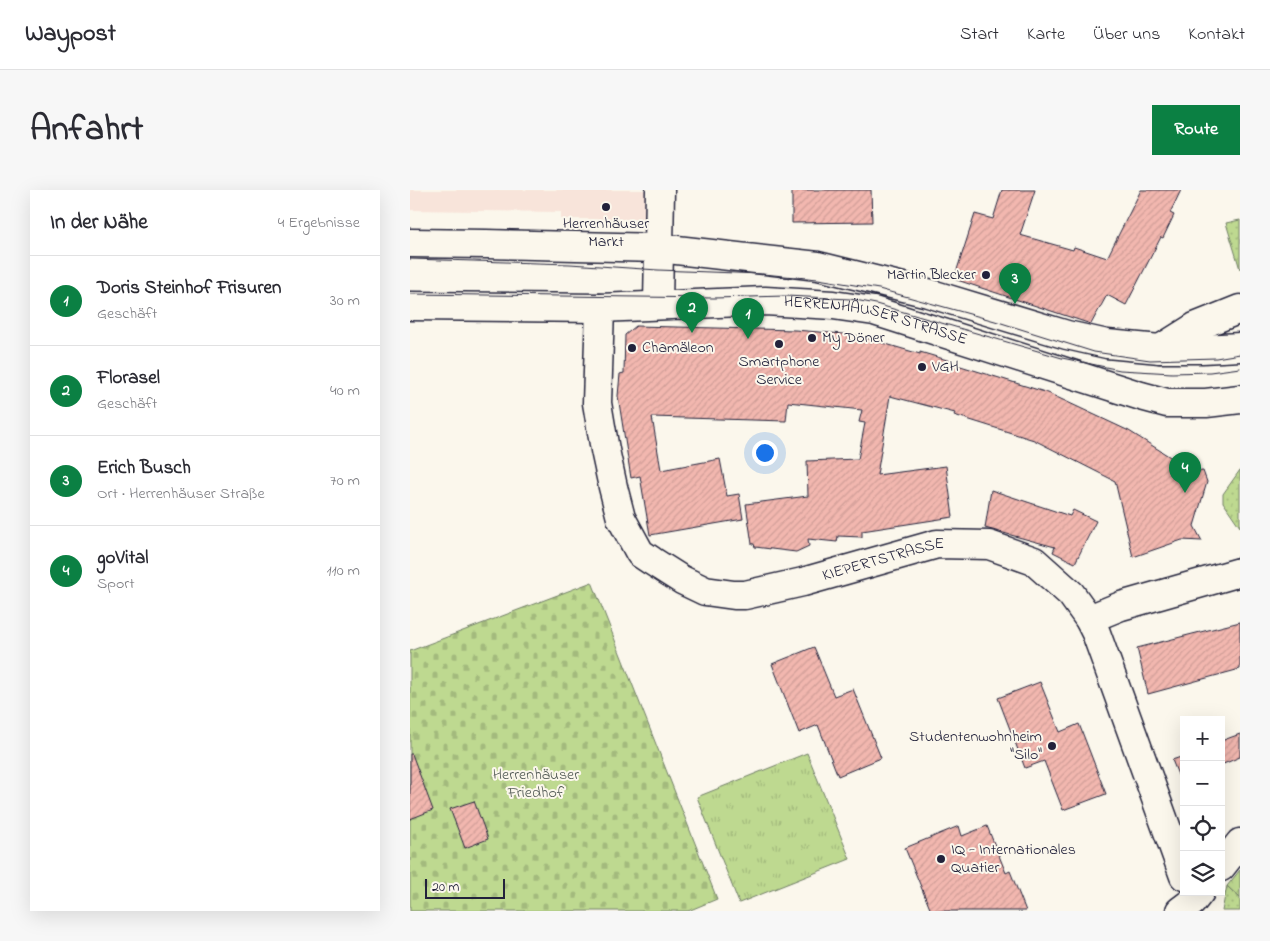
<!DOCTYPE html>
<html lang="de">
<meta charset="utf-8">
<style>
:root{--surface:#fff;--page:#f7f7f7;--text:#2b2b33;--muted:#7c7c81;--line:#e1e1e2;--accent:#0b8043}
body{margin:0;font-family:"Indie Flower",sans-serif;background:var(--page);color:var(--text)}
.controls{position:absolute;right:15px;bottom:15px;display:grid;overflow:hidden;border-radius:0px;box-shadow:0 5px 20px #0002}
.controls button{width:45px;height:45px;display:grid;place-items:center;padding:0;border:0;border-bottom:1px solid var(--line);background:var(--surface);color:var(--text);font:25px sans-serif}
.scale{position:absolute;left:15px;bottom:12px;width:80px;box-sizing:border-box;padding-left:5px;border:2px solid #22223b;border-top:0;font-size:14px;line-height:18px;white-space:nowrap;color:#22223b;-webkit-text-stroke:4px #fbf7ec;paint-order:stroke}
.you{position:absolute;left:354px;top:262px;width:18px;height:18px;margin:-12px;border:4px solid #fff;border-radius:50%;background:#1a73e8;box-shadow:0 0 0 8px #1a73e833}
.badge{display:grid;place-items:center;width:32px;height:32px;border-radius:50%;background:var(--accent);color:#fff;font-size:16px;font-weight:700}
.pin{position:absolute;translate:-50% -41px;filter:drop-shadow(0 1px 2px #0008)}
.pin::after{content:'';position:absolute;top:26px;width:18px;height:15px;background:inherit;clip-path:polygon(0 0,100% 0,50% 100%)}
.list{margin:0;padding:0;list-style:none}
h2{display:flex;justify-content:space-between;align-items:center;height:65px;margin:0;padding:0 20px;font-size:21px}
h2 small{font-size:16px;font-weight:400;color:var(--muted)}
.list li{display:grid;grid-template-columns:32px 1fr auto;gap:15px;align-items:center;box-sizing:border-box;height:90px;padding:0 20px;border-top:1px solid var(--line)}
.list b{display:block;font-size:19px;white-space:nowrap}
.list p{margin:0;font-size:16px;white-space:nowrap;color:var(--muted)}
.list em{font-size:16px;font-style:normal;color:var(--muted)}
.icon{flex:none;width:28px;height:28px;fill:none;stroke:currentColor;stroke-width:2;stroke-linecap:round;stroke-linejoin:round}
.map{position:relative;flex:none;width:830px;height:721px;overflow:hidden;border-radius:0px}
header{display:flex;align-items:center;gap:30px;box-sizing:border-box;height:70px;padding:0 25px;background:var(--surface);border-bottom:1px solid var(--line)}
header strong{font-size:24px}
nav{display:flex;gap:28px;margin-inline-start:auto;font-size:18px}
.intro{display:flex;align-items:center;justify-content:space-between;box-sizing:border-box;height:120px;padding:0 30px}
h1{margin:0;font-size:35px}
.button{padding:12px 22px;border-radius:0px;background:var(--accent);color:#fff;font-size:18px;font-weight:700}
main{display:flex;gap:30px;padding:0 30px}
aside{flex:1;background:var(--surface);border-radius:0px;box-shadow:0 5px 20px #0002}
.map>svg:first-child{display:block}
</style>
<header>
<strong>Waypost</strong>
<nav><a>Start</a><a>Karte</a><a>Über uns</a><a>Kontakt</a></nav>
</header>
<div class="intro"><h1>Anfahrt</h1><a class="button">Route</a></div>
<main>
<aside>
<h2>In der Nähe<small>4 Ergebnisse</small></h2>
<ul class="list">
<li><span class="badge">1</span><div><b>Doris Steinhof Frisuren</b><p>Geschäft</p></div><em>30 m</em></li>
<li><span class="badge">2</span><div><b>Florasel</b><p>Geschäft</p></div><em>40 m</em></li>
<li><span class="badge">3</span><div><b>Erich Busch</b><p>Ort · Herrenhäuser Straße</p></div><em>70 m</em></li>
<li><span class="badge">4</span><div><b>goVital</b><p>Sport</p></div><em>110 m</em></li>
</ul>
</aside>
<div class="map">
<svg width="830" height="721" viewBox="0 0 830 721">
<defs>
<pattern id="grass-dots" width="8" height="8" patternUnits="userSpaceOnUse" patternTransform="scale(1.25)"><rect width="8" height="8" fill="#bed990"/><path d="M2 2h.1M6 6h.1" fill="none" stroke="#a3ba7d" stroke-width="1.8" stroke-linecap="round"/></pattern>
<pattern id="forest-crowns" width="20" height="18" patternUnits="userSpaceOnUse" patternTransform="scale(1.25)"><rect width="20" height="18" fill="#bed990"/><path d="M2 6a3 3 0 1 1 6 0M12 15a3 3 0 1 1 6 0" fill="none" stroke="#a3ba7d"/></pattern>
<pattern id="cemetery-stones" width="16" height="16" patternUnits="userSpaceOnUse" patternTransform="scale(1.25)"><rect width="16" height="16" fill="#bed990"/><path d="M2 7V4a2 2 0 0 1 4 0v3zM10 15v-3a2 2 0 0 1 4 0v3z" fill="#a3ba7d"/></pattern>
<pattern id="park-tufts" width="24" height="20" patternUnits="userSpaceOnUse" patternTransform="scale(1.25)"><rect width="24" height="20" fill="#bed990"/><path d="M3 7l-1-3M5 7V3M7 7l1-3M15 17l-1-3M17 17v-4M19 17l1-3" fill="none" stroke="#a3ba7d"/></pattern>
<pattern id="building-hatch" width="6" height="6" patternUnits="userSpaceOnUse" patternTransform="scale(1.25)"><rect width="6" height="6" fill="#f2b7af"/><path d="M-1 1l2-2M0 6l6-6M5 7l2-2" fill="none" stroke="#cf9d97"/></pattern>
</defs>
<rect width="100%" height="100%" fill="#fbf7ec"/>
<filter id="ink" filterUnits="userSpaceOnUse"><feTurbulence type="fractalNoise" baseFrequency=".02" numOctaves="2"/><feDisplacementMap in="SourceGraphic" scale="10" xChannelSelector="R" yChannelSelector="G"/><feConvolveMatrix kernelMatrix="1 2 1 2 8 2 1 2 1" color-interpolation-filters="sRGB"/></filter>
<g filter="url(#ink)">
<!-- built -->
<polygon fill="#f8e4da" points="0,0 240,0 240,29 151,29 151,22 0,20"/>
<!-- grass -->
<g fill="url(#grass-dots)" stroke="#707e66">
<polygon points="830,30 830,79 816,33"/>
<polygon points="830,280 830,337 813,312 813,304"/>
<polygon points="817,696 830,708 830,721 812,721"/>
</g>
<!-- forest -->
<polygon fill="url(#forest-crowns)" stroke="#707e66" points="830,680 830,708 817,696"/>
<!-- cemetery -->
<polygon fill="url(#cemetery-stones)" stroke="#707e66" points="182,392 307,709 278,721 0,721 0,461"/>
<!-- park -->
<polygon fill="url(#park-tufts)" stroke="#707e66" points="397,563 440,669 329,713 287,607"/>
<!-- building -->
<g fill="url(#building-hatch)" stroke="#22223b">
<polygon points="382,0 461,0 462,32 382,33"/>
<polygon points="592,0 625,0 610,45 663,60 664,57 697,68 731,0 771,0 760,23 764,25 753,48 751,47 716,115 697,105 681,134 544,89 565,24 583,29"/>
<polygon points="226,136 385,140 445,145 510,164 510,162 544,172 544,174 638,203 719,241 784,282 793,281 797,292 784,336 792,351 772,350 723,367 705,291 624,250 544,225 545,223 480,206 467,285 536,276 543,327 452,341 452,347 428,346 427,352 398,349 399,356 386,362 345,357 344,354 342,354 336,314 398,306 397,271 448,269 455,233 449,232 452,220 378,212 376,231 242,227 251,280 310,269 317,306 329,304 333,329 240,345 230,286 221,288 208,206 210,184 214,183 215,145"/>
<polygon points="581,300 660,326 663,320 686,331 665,373 643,362 645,357 575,338"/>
<polygon points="830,432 830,479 738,504 727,458"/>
<polygon points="404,457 424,506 443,499 471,568 428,586 408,535 389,543 362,474"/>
<polygon points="630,492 650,542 669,534 696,604 653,620 634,571 615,578 588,508"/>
<polygon points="830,544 830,567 811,575 811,551"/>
<polygon points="0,564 2,564 23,620 0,629"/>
<polygon points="774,566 774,591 771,592 762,570"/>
<polygon points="64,611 78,649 55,658 40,619"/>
<polygon points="549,636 552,646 577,636 596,683 600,681 616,721 521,721 495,658"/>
</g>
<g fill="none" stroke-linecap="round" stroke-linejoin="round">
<!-- minor casing -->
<g stroke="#22223b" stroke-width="31">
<g id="minor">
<polyline points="0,53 76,54 249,58 408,76 518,103 657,145 697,154 750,159 792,159 830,157"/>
<polyline points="248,115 250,0"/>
<path id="s1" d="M0,116l190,2 165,-7 68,4 41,6 267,85 26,7h39l34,-4"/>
<path id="s2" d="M190,118l-3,95 8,47 8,37 8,31 19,35 12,8 30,19 23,11 29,4h11l58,-13 134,-38 52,1 45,16 37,33 18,25 7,14 88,243"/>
<polyline points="750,159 785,137 830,119"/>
<polyline points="679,429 711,416 830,382"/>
<polyline points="811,677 830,653"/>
<polyline points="770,721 782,712 790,702"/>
</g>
</g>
<!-- minor -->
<use href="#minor" stroke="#fbf7ec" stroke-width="28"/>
<!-- tram -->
<g stroke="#22223b" stroke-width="1">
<polyline points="0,69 160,74 248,80 352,84 408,89 469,99 585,131 684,162 740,170 806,168 830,164"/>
<polyline points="0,104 304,108 375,106 440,109 466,114 652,168 710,180 762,183 800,182 830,178"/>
</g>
</g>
</g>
<!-- markers -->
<g fill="#22223b" stroke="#fbf7ec" stroke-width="2">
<circle cx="196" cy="17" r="5"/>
<circle cx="576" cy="85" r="5"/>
<circle cx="402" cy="148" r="5"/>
<circle cx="369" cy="154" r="5"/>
<circle cx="222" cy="158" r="5"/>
<circle cx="512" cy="177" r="5"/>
<circle cx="642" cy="556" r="5"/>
<circle cx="531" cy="669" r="5"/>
</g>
<g text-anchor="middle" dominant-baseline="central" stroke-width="4" stroke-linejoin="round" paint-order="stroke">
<!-- poi labels -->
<g font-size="16" fill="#22223b" stroke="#fbf7ec" text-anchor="start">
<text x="196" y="34" text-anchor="middle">Herrenhäuser<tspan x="196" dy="18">Markt</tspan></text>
<text x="566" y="85" text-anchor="end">Martin Blecker</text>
<text x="412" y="148">My Döner</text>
<text x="232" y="158">Chamäleon</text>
<text x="369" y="172" text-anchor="middle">Smartphone<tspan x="369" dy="18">Service</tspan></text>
<text x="522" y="177">VGH</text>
<text x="632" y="547" text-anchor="end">Studentenwohnheim<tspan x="632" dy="18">"Silo"</tspan></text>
<text x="541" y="660">IQ - Internationales<tspan x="541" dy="18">Quatier</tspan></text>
</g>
<!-- street labels -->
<g font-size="16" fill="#22223b" stroke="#fbf7ec">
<text stroke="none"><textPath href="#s1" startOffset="468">HERRENHÄUSER STRASSE</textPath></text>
<text stroke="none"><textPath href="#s2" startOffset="511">KIEPERTSTRASSE</textPath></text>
</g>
<!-- park labels -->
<g font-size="16" fill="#515954" stroke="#fbf7ec">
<text x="126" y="585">Herrenhäuser<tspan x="126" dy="18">Friedhof</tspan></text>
</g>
</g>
</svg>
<div class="controls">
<button>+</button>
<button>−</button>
<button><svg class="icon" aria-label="locate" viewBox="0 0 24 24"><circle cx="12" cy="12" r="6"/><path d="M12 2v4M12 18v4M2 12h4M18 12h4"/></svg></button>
<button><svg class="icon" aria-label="layers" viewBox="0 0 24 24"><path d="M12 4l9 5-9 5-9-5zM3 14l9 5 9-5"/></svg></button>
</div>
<div class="scale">20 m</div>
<div class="you"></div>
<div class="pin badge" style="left:338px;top:149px">1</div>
<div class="pin badge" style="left:282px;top:143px">2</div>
<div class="pin badge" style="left:605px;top:114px">3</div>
<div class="pin badge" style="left:775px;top:303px">4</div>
</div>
</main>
